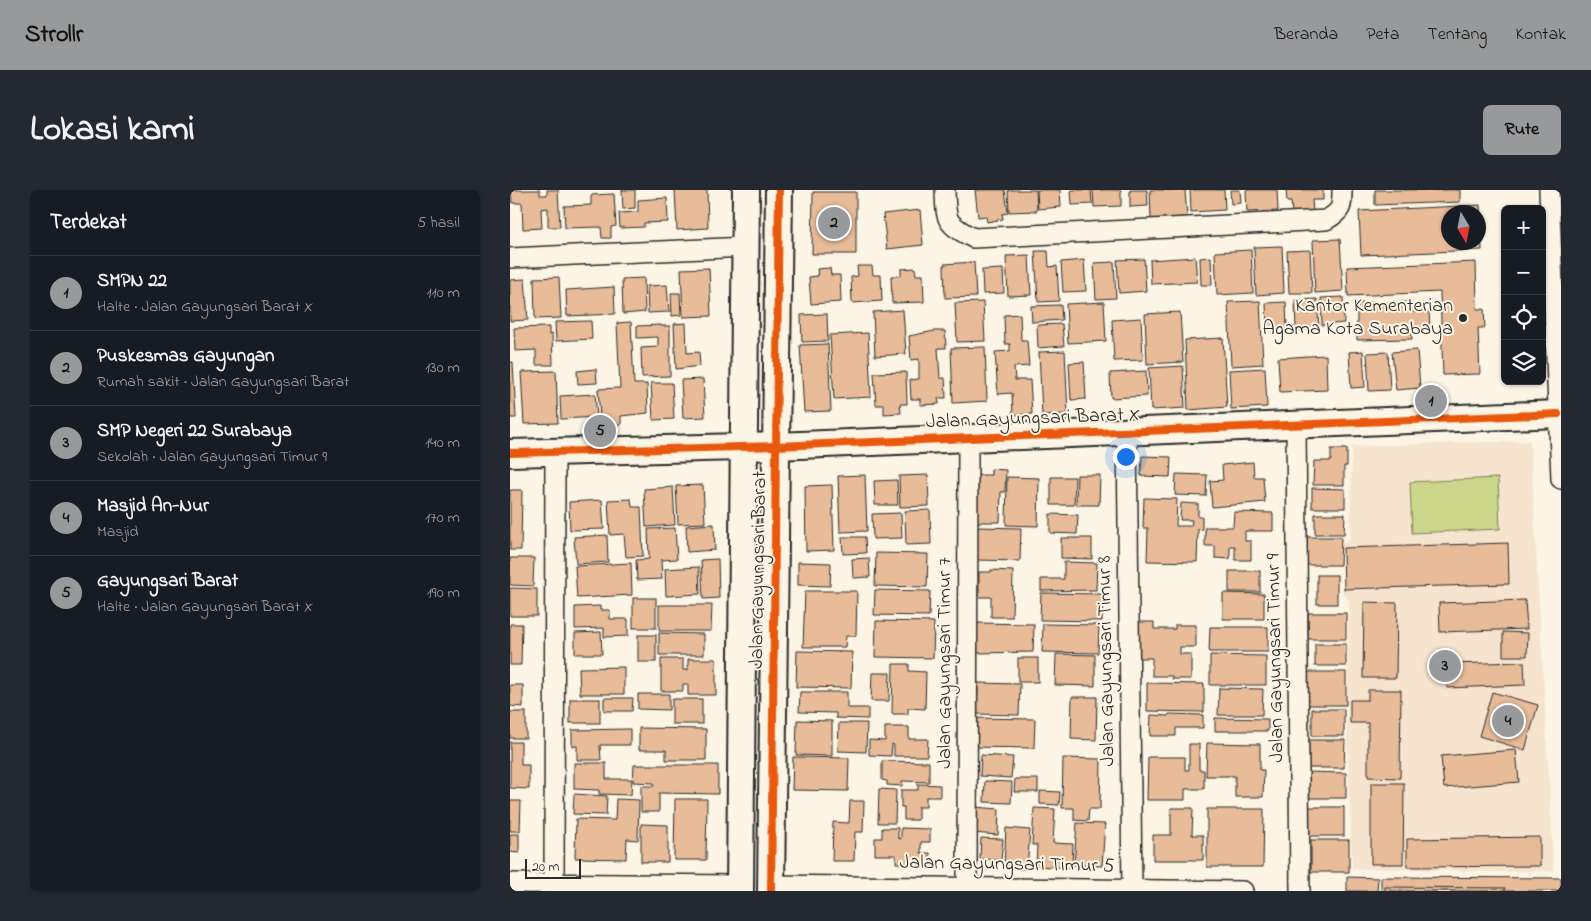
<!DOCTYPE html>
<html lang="id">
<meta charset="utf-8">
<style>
:root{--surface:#171b24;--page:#242831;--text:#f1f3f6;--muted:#9ea1a6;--line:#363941;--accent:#98999b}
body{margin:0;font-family:"Indie Flower",sans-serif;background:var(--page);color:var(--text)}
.controls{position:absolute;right:15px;top:15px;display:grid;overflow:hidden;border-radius:8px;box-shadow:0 1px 4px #0004}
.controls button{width:45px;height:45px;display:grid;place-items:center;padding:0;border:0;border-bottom:1px solid var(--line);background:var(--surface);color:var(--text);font:25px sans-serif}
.compass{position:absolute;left:931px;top:15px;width:45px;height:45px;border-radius:50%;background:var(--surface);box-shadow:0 1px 4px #0004;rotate:170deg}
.scale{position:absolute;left:15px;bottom:12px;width:56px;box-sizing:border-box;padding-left:5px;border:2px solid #2b2b2b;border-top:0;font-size:14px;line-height:18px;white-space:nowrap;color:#2b2b2b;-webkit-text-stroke:4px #fcf5e5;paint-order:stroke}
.you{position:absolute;left:615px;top:266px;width:18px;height:18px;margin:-12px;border:4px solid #fff;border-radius:50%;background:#1a73e8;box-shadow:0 0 0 8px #1a73e833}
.badge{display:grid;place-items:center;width:32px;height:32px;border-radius:50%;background:var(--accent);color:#111;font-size:16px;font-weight:700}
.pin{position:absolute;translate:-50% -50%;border:2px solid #fff;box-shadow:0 1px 5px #0006}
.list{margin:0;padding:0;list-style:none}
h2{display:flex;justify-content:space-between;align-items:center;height:65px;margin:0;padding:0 20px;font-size:21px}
h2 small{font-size:16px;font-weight:400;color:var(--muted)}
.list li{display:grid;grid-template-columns:32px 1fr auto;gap:15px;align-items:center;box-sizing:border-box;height:75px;padding:0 20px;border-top:1px solid var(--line)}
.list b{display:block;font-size:19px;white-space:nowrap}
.list p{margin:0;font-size:16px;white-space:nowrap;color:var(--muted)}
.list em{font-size:16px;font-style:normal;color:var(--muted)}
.icon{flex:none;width:28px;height:28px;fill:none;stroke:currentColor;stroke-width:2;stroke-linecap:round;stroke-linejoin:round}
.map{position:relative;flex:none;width:1051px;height:701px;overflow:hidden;border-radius:8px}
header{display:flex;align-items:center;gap:30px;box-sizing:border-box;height:70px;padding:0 25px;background:var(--accent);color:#111}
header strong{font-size:24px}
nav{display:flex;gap:28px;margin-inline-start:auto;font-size:18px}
.intro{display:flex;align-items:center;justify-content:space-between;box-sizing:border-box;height:120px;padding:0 30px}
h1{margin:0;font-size:35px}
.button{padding:12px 22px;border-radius:8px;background:var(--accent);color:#111;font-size:18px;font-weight:700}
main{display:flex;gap:30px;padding:0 30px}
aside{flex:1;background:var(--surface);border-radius:8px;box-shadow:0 1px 4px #0004}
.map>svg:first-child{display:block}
</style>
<header>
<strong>Strollr</strong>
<nav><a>Beranda</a><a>Peta</a><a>Tentang</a><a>Kontak</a></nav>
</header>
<div class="intro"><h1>Lokasi kami</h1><a class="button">Rute</a></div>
<main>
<aside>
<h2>Terdekat<small>5 hasil</small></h2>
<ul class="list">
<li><span class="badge">1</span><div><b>SMPN 22</b><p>Halte · Jalan Gayungsari Barat X</p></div><em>110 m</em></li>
<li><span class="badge">2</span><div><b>Puskesmas Gayungan</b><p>Rumah sakit · Jalan Gayungsari Barat</p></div><em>130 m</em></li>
<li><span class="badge">3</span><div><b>SMP Negeri 22 Surabaya</b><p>Sekolah · Jalan Gayungsari Timur 9</p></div><em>140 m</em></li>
<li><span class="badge">4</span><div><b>Masjid An-Nur</b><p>Masjid</p></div><em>170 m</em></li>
<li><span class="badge">5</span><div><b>Gayungsari Barat</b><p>Halte · Jalan Gayungsari Barat X</p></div><em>190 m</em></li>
</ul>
</aside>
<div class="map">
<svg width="1051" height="701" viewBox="0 0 1051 701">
<rect width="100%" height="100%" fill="#fcf5e5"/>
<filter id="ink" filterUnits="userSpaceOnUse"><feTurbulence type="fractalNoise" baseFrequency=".02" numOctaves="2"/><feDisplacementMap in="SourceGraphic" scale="10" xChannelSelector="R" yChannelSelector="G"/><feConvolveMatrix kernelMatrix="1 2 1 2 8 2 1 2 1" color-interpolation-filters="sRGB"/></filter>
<g filter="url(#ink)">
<!-- built -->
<polygon fill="#f6e4ce" points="1020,251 1044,681 995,682 842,678 837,541 839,411 833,404 832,352 840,349 842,256"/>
<!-- green -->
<polygon fill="#ccd78b" stroke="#7c815b" points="988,288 990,339 902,343 900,292"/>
<!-- building -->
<g fill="#e9bc99" stroke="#2b2b2b" fill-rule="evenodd">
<polygon points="1,0 30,0 30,5 37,5 37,0 48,0 50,37 38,37 38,18 31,19 32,38 13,39 12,13 2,13"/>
<polygon points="112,0 125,0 125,18 113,19"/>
<polygon points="165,0 197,0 198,38 167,40"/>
<polygon points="465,0 495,0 498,23 492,24 493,29 477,32 476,26 468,27"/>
<polygon points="498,0 526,0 527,21 499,22"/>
<polygon points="527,0 550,0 551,17 528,19"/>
<polygon points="561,0 581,0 582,14 562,15"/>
<polygon points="583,0 611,0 611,16 584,17"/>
<polygon points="620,0 637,0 638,16 620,17"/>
<polygon points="640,0 675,0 677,27 641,29"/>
<polygon points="680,0 714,0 715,20 681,22"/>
<polygon points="720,0 730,0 731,13 721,14"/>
<polygon points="736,0 767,0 768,21 737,22"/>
<polygon points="776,0 813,0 813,10 802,10 803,22 782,23 781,12 777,12"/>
<polygon points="865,0 950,0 950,12 865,15"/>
<polygon points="303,2 346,2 346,64 302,64"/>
<polygon points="104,4 106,36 101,37 101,48 92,48 91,37 55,38 54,16 81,15 81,5"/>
<polygon points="157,8 158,32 134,33 134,37 110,38 109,23 128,22 128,10"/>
<path d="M970,15l2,45 -121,5 -2,-44zM938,22h30v30h-30z"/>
<polygon points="410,20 413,55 377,59 373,24"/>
<polygon points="830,49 833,101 805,103 803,50"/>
<polygon points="772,56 774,103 746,105 744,57"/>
<polygon points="741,60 743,103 707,105 705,62"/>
<polygon points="800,60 802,103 779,103 777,61"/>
<polygon points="525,61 538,61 539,77 547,76 549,111 528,112"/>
<polygon points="519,65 521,105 498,106 496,66"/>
<polygon points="685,67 687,92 641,94 640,70"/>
<polygon points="701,67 702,95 691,95 690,68"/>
<polygon points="634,69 636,101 609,103 607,70"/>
<polygon points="574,70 576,101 553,102 551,72"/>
<polygon points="464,72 466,107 435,108 434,74"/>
<polygon points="604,72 606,108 586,109 584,73"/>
<polygon points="966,72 967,119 974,119 975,138 968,138 970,184 933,185 930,102 838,106 837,77"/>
<polygon points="347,76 362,76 363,85 371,85 372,111 342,113 341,87 348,86"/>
<polygon points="199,78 201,126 173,127 171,79"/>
<polygon points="320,78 321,85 330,85 331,112 301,114 299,87 308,86 307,79"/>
<polygon points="405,78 406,85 413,85 414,112 382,113 381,86 391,86 391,79"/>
<polygon points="493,79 494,103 473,104 472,80"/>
<polygon points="49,87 51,128 25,129 24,88"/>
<polygon points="134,88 135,122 113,124 112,89"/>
<polygon points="15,89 18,130 0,131 0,90"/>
<polygon points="157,95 159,122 138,123 137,96"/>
<polygon points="104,97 105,124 57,126 56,100"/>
<polygon points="161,103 170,103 171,125 162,126"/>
<polygon points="833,107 834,133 812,135 811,108"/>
<polygon points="807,109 809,139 786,140 785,110"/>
<polygon points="750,111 753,174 721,176 718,112"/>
<polygon points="473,112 475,151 447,152 445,113"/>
<polygon points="594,112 596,151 558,153 556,114"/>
<polygon points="776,112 777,139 757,140 756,113"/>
<polygon points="901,112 901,122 919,122 920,138 901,138 902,149 847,150 847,113"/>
<polygon points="551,115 552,130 522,132 521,116"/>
<polygon points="393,120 396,164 365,166 363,122"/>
<polygon points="670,122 673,172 637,174 635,124"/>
<polygon points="317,124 318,151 292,152 291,125"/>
<polygon points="510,124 511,150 517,150 519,176 504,177 505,190 520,190 522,224 503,225 502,203 488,204 485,162 500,161 500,154 495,154 494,125"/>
<polygon points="631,128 633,170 604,171 602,130"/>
<polygon points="81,131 82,149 46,151 45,132"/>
<polygon points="121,132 124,194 137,194 138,223 111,226 111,235 96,236 96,227 90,227 88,199 110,198 107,133"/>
<polygon points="176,133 177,163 189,162 190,176 166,179 164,134"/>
<polygon points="552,134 554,156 528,158 527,135"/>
<polygon points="151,135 151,136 160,136 160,186 132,187 131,158 148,157 148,147 127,148 127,136"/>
<polygon points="39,137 39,145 42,144 43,175 26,175 26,160 5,161 4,138"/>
<polygon points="424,141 435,141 436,158 428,158 430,188 435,188 436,208 428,208 429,214 410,215 410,209 401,209 400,190 409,189 409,169 401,170 399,146"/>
<polygon points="358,143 361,207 324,209 320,145"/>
<polygon points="713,148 717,217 678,220 675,150"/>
<polygon points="318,154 321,221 294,222 290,155"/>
<polygon points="475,157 477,211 443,213 441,158"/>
<polygon points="907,160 910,198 886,200 882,162"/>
<polygon points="555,161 558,224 532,225 529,162"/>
<polygon points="853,161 855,197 841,198 839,162"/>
<polygon points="878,162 880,200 859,201 857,163"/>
<polygon points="816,165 817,200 770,202 768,168"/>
<polygon points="0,172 3,172 6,228 0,228"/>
<polygon points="574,172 576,209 561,210 559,173"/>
<polygon points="673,176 675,218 641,220 639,178"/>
<polygon points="755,178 757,217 721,219 719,180"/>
<polygon points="86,179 87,193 68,194 67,181"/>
<polygon points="46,181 48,233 14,234 11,182"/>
<polygon points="636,181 637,206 601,208 600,183"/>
<polygon points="396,182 397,214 390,214 391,223 374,224 374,215 366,215 364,183"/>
<polygon points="193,189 195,227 173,228 171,190"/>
<polygon points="141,193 162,193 164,229 143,230"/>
<polygon points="85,204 87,227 51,229 50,206"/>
<polygon points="821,259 837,259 837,276 834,276 834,295 803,295 804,271 821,271"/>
<polygon points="632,266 661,267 660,287 631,286"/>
<polygon points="743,272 744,287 753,287 755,312 702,317 700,291 713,290 712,275"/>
<polygon points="481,279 496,280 495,302 491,302 490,332 467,332 468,285 481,285"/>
<polygon points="666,284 697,285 696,306 665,305"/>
<polygon points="355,285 357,341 330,342 328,286"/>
<polygon points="418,285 419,316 390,317 389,286"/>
<polygon points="567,285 590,285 589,315 566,315"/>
<polygon points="497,287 529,288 528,336 496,335"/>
<polygon points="541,287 565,287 564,315 541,315"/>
<polygon points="387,290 388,315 365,315 364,291"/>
<polygon points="193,295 195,333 168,334 166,296"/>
<polygon points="322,295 324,360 296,361 295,296"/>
<polygon points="163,297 165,335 136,337 134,299"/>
<polygon points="802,298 835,299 835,318 802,318"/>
<polygon points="0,300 12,300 11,360 0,360"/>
<polygon points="634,308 667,309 666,336 681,336 682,330 670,330 671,313 688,314 688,327 692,327 692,340 688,339 687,372 637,371 638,338 633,338"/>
<polygon points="121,309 122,317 131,317 133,366 116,367 114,344 100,345 98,310"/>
<polygon points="92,310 94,339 60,340 59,312"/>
<polygon points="420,320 421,354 396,355 395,321"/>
<polygon points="724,322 763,323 763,341 735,341 735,351 741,351 741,370 725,370 725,356 720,356 720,369 705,368 705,356 695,356 695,337 723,337"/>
<polygon points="391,323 392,348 363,349 362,324"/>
<polygon points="540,324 568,325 567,344 540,343"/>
<polygon points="805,324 835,324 834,344 805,344"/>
<polygon points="204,334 205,360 177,362 176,336"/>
<polygon points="467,337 511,338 510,371 467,370"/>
<polygon points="165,338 167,369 151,370 152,389 127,390 126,370 139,369 138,339"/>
<polygon points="97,345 98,372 66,374 64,347"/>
<polygon points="332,347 355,347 356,363 333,364"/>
<polygon points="795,347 831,347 830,375 795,375"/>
<polygon points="551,348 582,348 582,369 551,368"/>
<polygon points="998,353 999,394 834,399 833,358"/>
<polygon points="366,363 418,364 417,397 365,396"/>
<polygon points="0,368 24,368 23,396 0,395"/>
<polygon points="359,368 360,387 343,388 342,369"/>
<polygon points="208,369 209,408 193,409 191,370"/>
<polygon points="288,372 321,373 320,396 288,395"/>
<polygon points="554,372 587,373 586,400 531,401 531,389 554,389"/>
<polygon points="121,373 122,405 67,408 65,376"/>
<polygon points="189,377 190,404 156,406 155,379"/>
<polygon points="481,380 503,381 502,427 481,427 481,407 469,407 469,382 481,382"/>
<rect x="719" y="381" width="31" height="21"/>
<rect x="807" y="385" width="20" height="29"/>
<polygon points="0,398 27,399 27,426 0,426"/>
<polygon points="365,400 420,401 419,426 364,425"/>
<polygon points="295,401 347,401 346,446 336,446 335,457 293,457"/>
<polygon points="531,403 593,404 592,431 530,430"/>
<polygon points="713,403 754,404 754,429 713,429"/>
<rect x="123" y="408" width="23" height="30"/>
<polygon points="1015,410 1017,439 930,442 929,413"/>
<polygon points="854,412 887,413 886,488 853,488"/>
<polygon points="149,415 202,415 201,441 149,441"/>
<polygon points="90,416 90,420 100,420 100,429 118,429 118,446 94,447 94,438 65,439 65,417"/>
<rect x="798" y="423" width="38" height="26"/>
<polygon points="366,431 424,432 423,468 365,467"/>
<polygon points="628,432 644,432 644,439 665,439 665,435 686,435 686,457 670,457 670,464 681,464 681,489 662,489 662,486 642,486 642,468 628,468"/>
<polygon points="466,433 524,434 523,462 465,463"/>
<polygon points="0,434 12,434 11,475 0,475"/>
<polygon points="533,434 589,435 588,463 532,462"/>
<polygon points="700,437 758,437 758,462 699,462"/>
<polygon points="91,442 92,464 65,464 65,443"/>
<polygon points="993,442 1018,443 1017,466 993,466"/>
<polygon points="149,443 194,444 194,465 149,465"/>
<rect x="128" y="445" width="18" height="27"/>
<rect x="805" y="454" width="31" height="22"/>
<polygon points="287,461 342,462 341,498 286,497"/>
<polygon points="546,464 585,465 585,496 545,495"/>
<polygon points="700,465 756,466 756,495 700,495"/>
<rect x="508" y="468" width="20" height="24"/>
<polygon points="151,469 173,469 173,480 178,480 178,469 206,469 206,505 178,505 178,494 173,494 173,501 151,501"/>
<polygon points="1014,472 1015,495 937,498 937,474"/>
<polygon points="383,474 399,474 399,481 416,482 415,519 398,518 398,524 382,524"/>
<polygon points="114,477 114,504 70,504 69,478"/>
<polygon points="796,482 836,482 836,515 795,515"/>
<polygon points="362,483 380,483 379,511 361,511"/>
<polygon points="468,493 510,494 509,525 467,524"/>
<polygon points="637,493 694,494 694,522 637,521"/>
<polygon points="0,495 13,495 13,517 0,516"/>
<polygon points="709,498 753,499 752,525 708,525"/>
<polygon points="858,500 891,500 890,588 858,587 858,533 840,533 840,510 858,510"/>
<polygon points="290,502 337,502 337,518 358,518 358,529 326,528 326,523 289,522"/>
<polygon points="982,502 1028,515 1015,560 969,546"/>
<polygon points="128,504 159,504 159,520 128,519"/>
<polygon points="562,507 587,507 586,550 561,549"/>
<polygon points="94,508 123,508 122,521 94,521"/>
<rect x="60" y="509" width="30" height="24"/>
<rect x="162" y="509" width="30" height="25"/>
<rect x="802" y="519" width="32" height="27"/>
<rect x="0" y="522" width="16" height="26"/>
<polygon points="659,524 693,525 693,538 666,538 666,546 640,546 641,525 658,526"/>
<polygon points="461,528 525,529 524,558 461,557"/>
<polygon points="705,528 758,529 758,541 705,541"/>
<polygon points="287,530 322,531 322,566 286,565"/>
<polygon points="329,533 357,533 356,562 328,561"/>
<polygon points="375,537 399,537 399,549 418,549 417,566 384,566 384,555 382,554 381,566 359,565 359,550 375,551"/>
<polygon points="129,538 196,539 196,570 156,570 156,560 129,560"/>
<polygon points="120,539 120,555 90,555 91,570 67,570 67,556 62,556 62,540"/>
<polygon points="797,550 835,550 834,578 797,578"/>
<polygon points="0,552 11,552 11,575 19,575 19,599 0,598"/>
<polygon points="697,553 750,554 750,580 754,580 753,607 725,607 725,586 696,586"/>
<polygon points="679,554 689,554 689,580 694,580 694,599 675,599 675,610 637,610 638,567 675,567 675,580 679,580"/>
<polygon points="1006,560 1009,592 934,598 931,566"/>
<polygon points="471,565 503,567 501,588 470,586"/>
<polygon points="283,567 339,568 338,601 282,600"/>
<polygon points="553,568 591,569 590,619 579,619 578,631 564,630 564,618 552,618"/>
<polygon points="372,571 419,572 419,592 392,591 392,596 377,595 377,591 372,590"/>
<polygon points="64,573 96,573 96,589 122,589 121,605 89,604 89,600 64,599"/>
<polygon points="124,575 208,575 208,604 149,603 149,622 131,622 131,596 144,596 144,593 123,592"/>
<polygon points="795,582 836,583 836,608 795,608"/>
<polygon points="505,589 528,589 528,602 504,602"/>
<polygon points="475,591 502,592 501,613 474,612"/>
<polygon points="861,593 894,593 893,674 861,674"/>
<polygon points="408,594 430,595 430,607 416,607 416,617 408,617 408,630 394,630 394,617 391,617 391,600 408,600"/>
<polygon points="369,599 386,600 385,633 368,633"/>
<polygon points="530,601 550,602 549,615 530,614"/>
<polygon points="64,604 97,606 96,625 63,624"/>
<polygon points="106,609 129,610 128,650 117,649 116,669 65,668 66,629 105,630"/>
<polygon points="165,609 197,609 196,670 164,670"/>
<polygon points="0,611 11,611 10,641 0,641"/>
<polygon points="340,611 354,611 353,642 345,642 344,671 322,671 323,632 339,633"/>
<polygon points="464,617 489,619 488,645 462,643"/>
<rect x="799" y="617" width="35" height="29"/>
<polygon points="524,618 545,619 543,653 563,654 562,678 526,676 527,655 522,655"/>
<polygon points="661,618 683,618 682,645 693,645 693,670 643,670 643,645 661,645"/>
<polygon points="697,619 754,619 753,677 697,677"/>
<polygon points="567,633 595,634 592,676 564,675"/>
<polygon points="131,634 158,635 158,672 131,672"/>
<polygon points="372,638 388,638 388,648 391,649 391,638 420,639 420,652 411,652 411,663 420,663 420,674 386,673 386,665 365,665 365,648 372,648"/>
<polygon points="496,638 520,640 517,679 494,678"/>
<polygon points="0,644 9,644 9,663 0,662"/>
<polygon points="1030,647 1030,676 897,677 897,649"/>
<polygon points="471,648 493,649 491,670 470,669"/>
<rect x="801" y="650" width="38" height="32"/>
<polygon points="837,687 868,688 867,701 837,701"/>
<polygon points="871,687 1051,688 1051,701 871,701"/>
<polygon points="875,697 995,698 995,701 875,701"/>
</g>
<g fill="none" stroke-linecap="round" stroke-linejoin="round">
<!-- street casing -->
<g stroke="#2b2b2b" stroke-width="22">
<g id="street">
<path d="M435,0c1,31 0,33 28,48l353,-18c16,-9 16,-13 16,-30"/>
<polyline points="1039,0 1051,289"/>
<polyline points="0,68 236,57"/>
<polyline points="786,235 790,701"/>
<polyline points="617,242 622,700"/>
<polyline points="0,693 230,695"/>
<polyline points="44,693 45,261"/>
<polyline points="261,695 733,701"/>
<polyline points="457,698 458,248"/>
</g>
</g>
<!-- secondary casing -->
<g stroke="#2b2b2b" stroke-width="30">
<g id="secondary">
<polyline points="0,263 266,256 1048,224"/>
<polyline points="230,701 236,0"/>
<polyline points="261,701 269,0"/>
</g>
</g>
<!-- street -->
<use href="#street" stroke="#fcf5e5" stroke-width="19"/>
<!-- secondary -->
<use href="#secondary" stroke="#fcf5e5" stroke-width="26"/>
<!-- cycleway casing -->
<g stroke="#fcf5e5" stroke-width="11">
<g id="cycleway">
<polyline points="0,263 266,256 1048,224"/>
<polyline points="261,701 269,0"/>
</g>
</g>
<!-- cycleway -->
<use href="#cycleway" stroke="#e8590c" stroke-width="8"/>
</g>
</g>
<!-- markers -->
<circle fill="#2b2b2b" stroke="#fcf5e5" stroke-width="2" cx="953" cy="128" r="5"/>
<g text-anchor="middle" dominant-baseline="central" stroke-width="4" stroke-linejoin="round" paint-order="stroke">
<!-- poi labels -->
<g font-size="20" fill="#2b2b2b" stroke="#fcf5e5" text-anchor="end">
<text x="943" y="116">Kantor Kementerian<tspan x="943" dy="23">Agama Kota Surabaya</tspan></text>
</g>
<!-- street labels -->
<g font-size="20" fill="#2b2b2b" stroke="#fcf5e5">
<text transform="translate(523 229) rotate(-2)">Jalan Gayungsari Barat X</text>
<text transform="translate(249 380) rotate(-89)">Jalan Gayungsari Barat</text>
<text transform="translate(766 468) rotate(-91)">Jalan Gayungsari Timur 9</text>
<text transform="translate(597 471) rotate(-91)">Jalan Gayungsari Timur 8</text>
<text transform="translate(435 473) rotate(-90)">Jalan Gayungsari Timur 7</text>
<text transform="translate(497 675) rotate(1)">Jalan Gayungsari Timur 5</text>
</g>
</g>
</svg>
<div class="controls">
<button>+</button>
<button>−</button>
<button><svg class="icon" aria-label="locate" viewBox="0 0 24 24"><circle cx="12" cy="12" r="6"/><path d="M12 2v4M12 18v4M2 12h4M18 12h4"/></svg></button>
<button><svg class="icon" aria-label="layers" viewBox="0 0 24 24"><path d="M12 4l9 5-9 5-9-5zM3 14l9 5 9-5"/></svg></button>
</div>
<svg class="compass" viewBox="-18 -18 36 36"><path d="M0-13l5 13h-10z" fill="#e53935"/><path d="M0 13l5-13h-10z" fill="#9ea1a6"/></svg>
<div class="scale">20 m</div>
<div class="you"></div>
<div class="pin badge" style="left:921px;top:211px">1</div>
<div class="pin badge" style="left:324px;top:33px">2</div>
<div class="pin badge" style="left:935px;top:476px">3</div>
<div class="pin badge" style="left:998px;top:531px">4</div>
<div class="pin badge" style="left:90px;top:241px">5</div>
</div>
</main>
